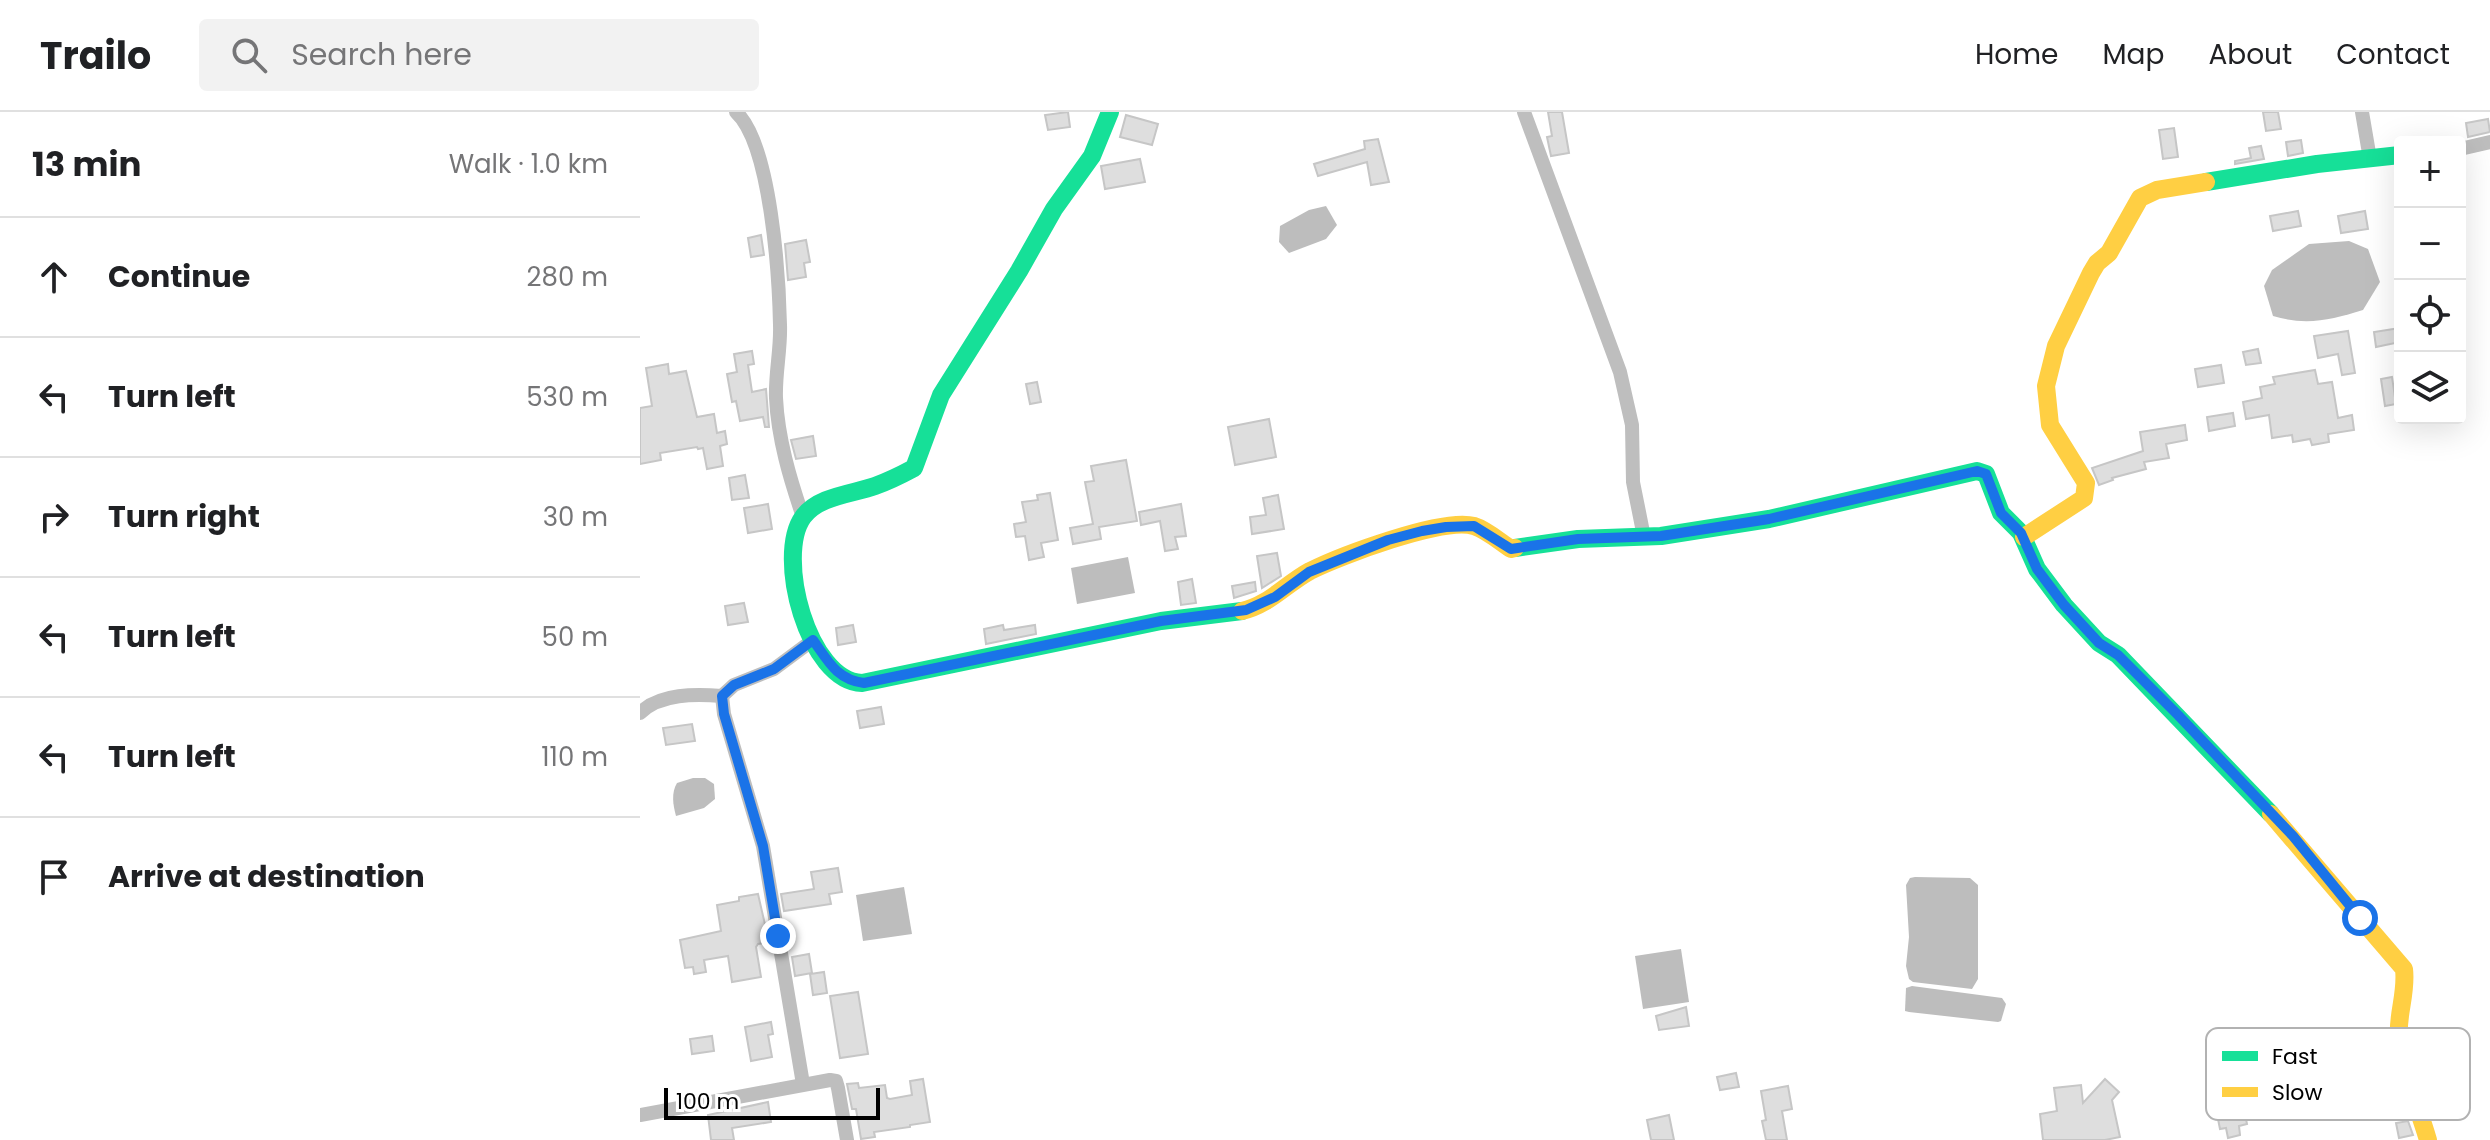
<!DOCTYPE html>
<meta charset="utf-8">
<style>
:root{--surface:#fff;--page:#f2f2f2;--text:#202124;--muted:#757577;--line:#e0e0e0}
body{margin:0;font-family:Poppins,sans-serif;background:var(--page);color:var(--text)}
.controls{position:absolute;right:24px;top:24px;display:grid;overflow:hidden;border-radius:8px;box-shadow:0 8px 32px #0002}
.controls button{width:72px;height:72px;display:grid;place-items:center;padding:0;border:0;border-bottom:2px solid var(--line);background:var(--surface);color:var(--text);font:40px sans-serif}
.scale{position:absolute;left:24px;bottom:20px;width:216px;box-sizing:border-box;padding-left:8px;border:4px solid #000;border-top:0;font-size:22px;line-height:28px;white-space:nowrap;color:#000;-webkit-text-stroke:6px #fff;paint-order:stroke}
.stop{position:absolute;width:24px;height:24px;margin:-18px;border:6px solid #1a73e8;border-radius:50%;background:#fff}
.stop.end{background:#1a73e8;border-color:#fff;box-shadow:0 2px 8px #0008}
.list{margin:0;padding:0;list-style:none}
h2{display:flex;justify-content:space-between;align-items:center;height:104px;margin:0;padding:0 32px;font-size:34px}
h2 small{font-size:26px;font-weight:400;color:var(--muted)}
.list li{display:grid;grid-template-columns:52px 1fr auto;gap:24px;align-items:center;box-sizing:border-box;height:120px;padding:0 32px;border-top:2px solid var(--line)}
.list b{display:block;font-size:30px;white-space:nowrap}
.list em{font-size:26px;font-style:normal;color:var(--muted)}
.icon{flex:none;width:44px;height:44px;fill:none;stroke:currentColor;stroke-width:2;stroke-linecap:round;stroke-linejoin:round}
.map{position:relative;flex:none;width:1850px;height:1028px;overflow:hidden}
header{display:flex;align-items:center;gap:48px;box-sizing:border-box;height:112px;padding:0 40px;background:var(--surface);border-bottom:2px solid var(--line)}
header strong{font-size:38px}
nav{display:flex;gap:44px;margin-inline-start:auto;font-size:28px}
.search{width:560px;height:72px;background:var(--page);display:flex;align-items:center;gap:20px;box-sizing:border-box;padding:0 28px;border-radius:8px;color:var(--muted);font-size:30px}
main{display:flex}
aside{flex:1;background:var(--surface)}
.map>svg:first-child{display:block}
</style>
<header>
<strong>Trailo</strong>
<div class="search"><svg class="icon" aria-label="search" viewBox="0 0 24 24"><circle cx="10" cy="10" r="6"/><path d="M15 15l6 6"/></svg>Search here</div>
<nav><a>Home</a><a>Map</a><a>About</a><a>Contact</a></nav>
</header>
<main>
<aside>
<h2>13 min<small>Walk · 1.0 km</small></h2>
<ul class="list">
<li><svg class="icon" aria-label="ahead" viewBox="0 0 24 24"><path d="M12 20V5M6 11l6-6 6 6"/></svg><div><b>Continue</b></div><em>280 m</em></li>
<li><svg class="icon" aria-label="left" viewBox="0 0 24 24"><path d="M17 20v-9H6M10 6l-5 5 5 5"/></svg><div><b>Turn left</b></div><em>530 m</em></li>
<li><svg class="icon" aria-label="right" viewBox="0 0 24 24"><path d="M7 20v-9h11M14 6l5 5-5 5"/></svg><div><b>Turn right</b></div><em>30 m</em></li>
<li><svg class="icon" aria-label="left" viewBox="0 0 24 24"><path d="M17 20v-9H6M10 6l-5 5 5 5"/></svg><div><b>Turn left</b></div><em>50 m</em></li>
<li><svg class="icon" aria-label="left" viewBox="0 0 24 24"><path d="M17 20v-9H6M10 6l-5 5 5 5"/></svg><div><b>Turn left</b></div><em>110 m</em></li>
<li><svg class="icon" aria-label="arrive" viewBox="0 0 24 24"><path d="M6 21V4h12l-3 4 3 4H6"/></svg><div><b>Arrive at destination</b></div></li>
</ul>
</aside>
<div class="map">
<svg width="1850" height="1028" viewBox="0 0 1850 1028">
<rect width="100%" height="100%" fill="#fff"/>
<!-- water -->
<g fill="#bdbdbd">
<polygon points="686,94 697,113 686,127 649,141 639,130 640,114 669,98"/>
<path d="M1709,129l19,8 12,33 -17,28c-32,10 -57,16 -90,6l-9,-30 8,-16 37,-26z"/>
<polygon points="488,445 495,481 437,492 431,456"/>
<path d="M53,666h12l9,6 1,15 -11,9 -28,8c-3,-11 -5,-23 1,-33z"/>
<polygon points="1275,765 1330,766 1338,773 1338,867 1332,877 1273,870 1269,867 1266,854 1269,825 1266,773 1270,766"/>
<polygon points="264,775 272,822 223,829 216,783"/>
<polygon points="1041,837 1049,890 1003,897 995,844"/>
<polygon points="1272,874 1362,886 1366,892 1361,909 1358,910 1269,900 1265,899 1266,876"/>
</g>
<!-- building -->
<g fill="#dedede" stroke="#c6c6c6" stroke-width="2">
<polygon points="428,0 430,15 408,18 405,3"/>
<polygon points="908,0 922,0 929,41 911,44 907,25 912,24"/>
<polygon points="1623,0 1638,0 1641,17 1626,19"/>
<polygon points="486,3 518,12 512,33 480,25"/>
<polygon points="1848,7 1850,20 1828,25 1826,11"/>
<polygon points="1534,16 1538,45 1523,47 1519,18"/>
<polygon points="738,27 749,70 731,73 727,50 678,64 674,52 725,37 724,29"/>
<polygon points="1661,28 1663,41 1648,44 1646,30"/>
<polygon points="1621,34 1624,47 1595,52 1595,49 1611,46 1609,36"/>
<polygon points="500,47 505,70 465,77 461,54"/>
<polygon points="1658,99 1661,114 1633,119 1630,104"/>
<polygon points="1725,99 1728,117 1701,121 1698,104"/>
<polygon points="121,123 124,143 111,145 108,126"/>
<polygon points="166,128 170,150 164,151 166,165 148,168 145,132"/>
<polygon points="1760,216 1760,230 1736,235 1734,220"/>
<polygon points="1708,219 1715,261 1702,263 1698,242 1678,246 1674,224"/>
<polygon points="1618,237 1621,251 1606,253 1603,240"/>
<polygon points="112,239 114,252 108,253 112,280 126,277 129,315 125,315 123,305 100,309 96,289 92,290 87,262 97,260 94,242"/>
<polygon points="28,252 29,262 46,259 57,305 74,302 77,321 85,319 87,332 80,334 83,354 67,357 63,336 58,337 57,335 20,341 21,348 0,352 0,296 12,294 6,256"/>
<polygon points="1581,253 1584,271 1558,275 1555,257"/>
<polygon points="1675,258 1678,272 1692,270 1698,306 1712,303 1714,318 1688,322 1689,330 1672,333 1670,327 1653,330 1652,323 1632,326 1629,303 1606,307 1603,290 1622,286 1620,275 1635,272 1633,265"/>
<polygon points="1752,265 1756,292 1745,294 1741,267"/>
<polygon points="397,270 401,290 390,292 386,272"/>
<polygon points="1593,301 1595,314 1569,319 1567,305"/>
<polygon points="629,307 636,345 595,353 588,315"/>
<polygon points="1545,313 1547,328 1526,332 1529,346 1504,350 1506,357 1472,366 1473,368 1459,373 1452,356 1503,339 1500,320"/>
<polygon points="173,324 176,344 156,347 151,328"/>
<polygon points="486,348 497,409 459,415 461,427 433,432 430,416 453,412 445,370 454,369 451,354"/>
<polygon points="105,363 109,386 92,388 89,366"/>
<polygon points="410,381 418,428 401,431 404,445 389,448 385,424 376,425 374,412 386,410 382,390 398,388 397,383"/>
<polygon points="638,383 644,417 612,422 610,405 626,403 623,386"/>
<polygon points="128,392 132,417 108,421 104,396"/>
<polygon points="541,392 546,424 535,425 538,437 525,439 520,409 501,413 499,400"/>
<polygon points="637,441 641,464 622,476 617,444"/>
<polygon points="552,467 556,491 541,493 538,470"/>
<polygon points="615,470 616,479 594,486 592,474"/>
<polygon points="104,491 108,510 88,513 85,494"/>
<polygon points="213,513 216,530 198,533 196,516"/>
<polygon points="363,513 364,518 395,513 396,522 346,532 344,517"/>
<polygon points="241,595 244,612 220,616 217,599"/>
<polygon points="52,612 55,629 26,633 23,616"/>
<polygon points="198,756 202,780 189,782 191,792 144,799 141,782 174,777 171,760"/>
<polygon points="118,782 129,830 118,832 116,835 121,865 92,870 88,844 64,848 66,860 54,862 53,855 45,856 40,828 81,819 77,793 99,789 99,785"/>
<polygon points="169,842 172,861 155,864 152,845"/>
<polygon points="184,860 187,881 173,883 170,862"/>
<polygon points="218,880 228,942 200,946 190,884"/>
<polygon points="1046,895 1049,914 1019,918 1016,904"/>
<polygon points="131,910 133,922 128,923 132,945 111,949 105,915"/>
<polygon points="72,924 74,939 52,942 50,927"/>
<polygon points="1096,961 1099,975 1080,978 1077,965"/>
<polygon points="283,967 290,1010 270,1013 270,1015 234,1020 235,1025 221,1027 216,997 212,997 207,972 218,971 219,976 245,973 247,986 250,987 272,983 270,969"/>
<polygon points="1465,967 1479,980 1472,988 1480,1025 1465,1028 1403,1028 1400,1002 1417,999 1414,976 1441,973 1443,991"/>
<polygon points="1148,974 1152,997 1142,999 1147,1028 1126,1028 1122,1009 1126,1008 1121,979"/>
<polygon points="128,990 131,1010 92,1016 94,1028 71,1028 68,1003"/>
<polygon points="1604,997 1607,1012 1599,1014 1600,1023 1588,1026 1586,1016 1580,1017 1577,1002"/>
<polygon points="1029,1003 1034,1028 1011,1028 1007,1008"/>
<polygon points="1768,1009 1773,1023 1759,1026 1756,1011"/>
</g>
<g fill="none" stroke-linecap="round" stroke-linejoin="round">
<!-- street -->
<g stroke="#bebebe" stroke-width="14">
<path d="M96,0c35,32 43,165 44,213 1,24 -5,49 -4,73 2,41 14,81 27,119"/>
<polyline points="884,0 980,260 992,313 993,370 1004,425"/>
<polyline points="1722,0 1730,47"/>
<polyline points="1820,37 1850,30"/>
<path d="M0,601c20,-20 56,-19 82,-17"/>
<polyline points="163,972 123,734 84,602 82,584 94,573 134,557 173,528"/>
<polyline points="0,1003 190,968 196,969 198,976 207,1028"/>
</g>
<!-- fast -->
<g stroke="#16e098" stroke-width="18">
<path d="M470,0l-18,44 -38,53 -35,62 -78,124 -27,73c-13,7 -25,13 -39,18 -23,8 -57,10 -72,31 -28,39 5,164 59,166l299,-62 81,-10"/>
<polyline points="1566,70 1677,52 1760,43"/>
<polyline points="875,436 938,427 1021,424 1129,407 1337,359 1346,362 1361,401 1381,421 1397,457 1424,493 1459,531 1478,543 1631,702"/>
</g>
<!-- slow -->
<g stroke="#ffcf43" stroke-width="18">
<polyline points="1384,425 1444,386 1446,371 1410,313 1406,274 1416,234 1451,161 1457,151 1469,141 1500,86 1517,78 1566,70"/>
<path d="M602,499c27,-6 44,-27 68,-40 30,-15 133,-54 164,-45 13,4 26,16 37,23l4,-1"/>
<path d="M1631,702l133,155c3,24 -7,45 -5,68 4,35 19,69 29,103"/>
</g>
</g>
<g fill="none" stroke-linecap="round" stroke-linejoin="round">
<!-- route -->
<path stroke="#1a73e8" stroke-width="10" d="M138,824l-15,-90 -39,-132 -2,-18 12,-11 40,-16 39,-29c15,21 24,40 51,43l297,-62 85,-11 29,-13 34,-25 79,-32 34,-9 24,-4 28,-1 37,23 67,-10 83,-3 108,-17 208,-48 9,3 15,39 20,20 16,36 27,36 35,38 19,12 60,60 115,121 67,82"/>
</g>
<!-- legend -->
<rect x="1566" y="916" width="264" height="92" rx="12" fill="#fff" stroke="#b2b2b2" stroke-width="2"/>
<rect x="1582" y="939" width="36" height="10" fill="#16e098"/>
<rect x="1582" y="975" width="36" height="10" fill="#ffcf43"/>
<g font-size="22" fill="#000">
<text x="1632" y="952">Fast</text>
<text x="1632" y="988">Slow</text>
</g>
</svg>
<div class="controls">
<button>+</button>
<button>−</button>
<button><svg class="icon" aria-label="locate" viewBox="0 0 24 24"><circle cx="12" cy="12" r="6"/><path d="M12 2v4M12 18v4M2 12h4M18 12h4"/></svg></button>
<button><svg class="icon" aria-label="layers" viewBox="0 0 24 24"><path d="M12 4l9 5-9 5-9-5zM3 14l9 5 9-5"/></svg></button>
</div>
<div class="scale">100 m</div>
<div class="stop" style="left:1720px;top:806px"></div>
<div class="stop end" style="left:138px;top:824px"></div>
</div>
</main>
